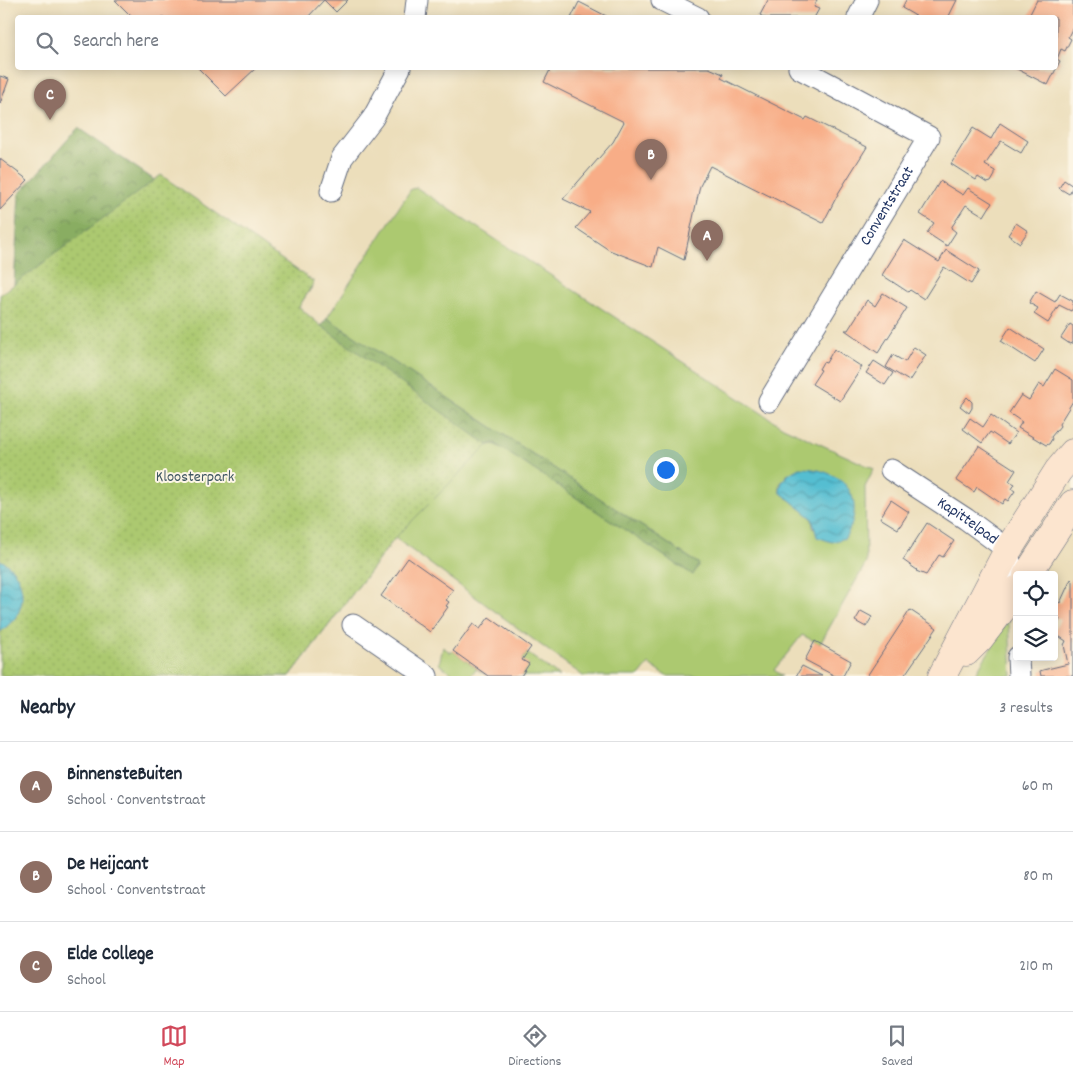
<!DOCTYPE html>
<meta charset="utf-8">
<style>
:root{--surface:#fff;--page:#f2f2f3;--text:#1f2937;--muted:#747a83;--line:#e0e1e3;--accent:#d1495b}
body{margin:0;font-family:Dekko,sans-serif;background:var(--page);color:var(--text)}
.controls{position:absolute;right:15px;bottom:15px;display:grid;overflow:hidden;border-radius:5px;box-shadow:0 2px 12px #0003}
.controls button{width:45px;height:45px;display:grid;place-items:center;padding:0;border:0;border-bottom:1px solid var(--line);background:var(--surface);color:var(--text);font:25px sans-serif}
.you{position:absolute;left:665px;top:469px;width:18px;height:18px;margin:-12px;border:4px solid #fff;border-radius:50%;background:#1a73e8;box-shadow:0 0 0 8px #1a73e833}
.badge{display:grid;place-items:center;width:32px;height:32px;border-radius:50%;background:var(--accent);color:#fff;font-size:16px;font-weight:700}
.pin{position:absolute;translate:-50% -41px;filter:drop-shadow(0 1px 2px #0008)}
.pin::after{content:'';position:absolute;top:26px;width:18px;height:15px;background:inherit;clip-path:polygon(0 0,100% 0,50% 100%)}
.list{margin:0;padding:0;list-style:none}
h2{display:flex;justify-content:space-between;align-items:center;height:65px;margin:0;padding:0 20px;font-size:21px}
h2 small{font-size:16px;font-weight:400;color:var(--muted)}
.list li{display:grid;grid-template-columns:32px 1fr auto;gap:15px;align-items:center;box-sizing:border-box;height:90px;padding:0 20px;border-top:1px solid var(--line)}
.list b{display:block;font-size:19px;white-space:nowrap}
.list p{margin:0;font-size:16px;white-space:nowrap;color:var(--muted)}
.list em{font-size:16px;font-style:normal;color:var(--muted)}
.icon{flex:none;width:28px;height:28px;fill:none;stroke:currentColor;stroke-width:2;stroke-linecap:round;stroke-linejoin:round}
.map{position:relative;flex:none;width:1073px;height:676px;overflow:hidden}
.search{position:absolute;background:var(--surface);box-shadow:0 2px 12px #0003;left:15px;right:15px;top:15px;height:55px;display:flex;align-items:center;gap:12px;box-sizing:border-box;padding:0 18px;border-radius:5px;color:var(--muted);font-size:19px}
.sheet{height:335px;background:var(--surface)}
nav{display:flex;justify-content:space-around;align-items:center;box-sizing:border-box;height:70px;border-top:1px solid var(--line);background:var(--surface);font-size:14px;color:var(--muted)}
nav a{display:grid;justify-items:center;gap:2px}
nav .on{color:var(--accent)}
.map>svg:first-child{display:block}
</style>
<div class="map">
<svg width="1073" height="676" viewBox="0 0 1073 676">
<defs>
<pattern id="forest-crowns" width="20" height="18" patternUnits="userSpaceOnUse" patternTransform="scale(1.25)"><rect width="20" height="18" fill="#89ad62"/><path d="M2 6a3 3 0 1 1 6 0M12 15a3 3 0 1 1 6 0" fill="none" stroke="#6f8d54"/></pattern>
<pattern id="park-dots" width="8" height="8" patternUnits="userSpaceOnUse" patternTransform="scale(1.25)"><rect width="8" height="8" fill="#acc970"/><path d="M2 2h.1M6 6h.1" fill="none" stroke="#93ad63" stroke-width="1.8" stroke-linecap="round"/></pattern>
<pattern id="water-waves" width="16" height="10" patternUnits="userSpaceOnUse" patternTransform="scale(1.25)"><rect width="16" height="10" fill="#55bed1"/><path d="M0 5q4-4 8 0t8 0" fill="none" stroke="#469bad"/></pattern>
</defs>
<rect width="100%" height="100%" fill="#fcf5e5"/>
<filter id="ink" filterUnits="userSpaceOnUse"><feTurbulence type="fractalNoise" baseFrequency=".02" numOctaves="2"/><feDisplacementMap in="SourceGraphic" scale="10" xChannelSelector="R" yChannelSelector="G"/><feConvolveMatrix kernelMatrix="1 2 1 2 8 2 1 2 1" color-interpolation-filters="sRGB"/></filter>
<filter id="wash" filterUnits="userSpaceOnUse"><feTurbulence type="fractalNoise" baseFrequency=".0096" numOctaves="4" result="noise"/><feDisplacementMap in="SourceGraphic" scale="20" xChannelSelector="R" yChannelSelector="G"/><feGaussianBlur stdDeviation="1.12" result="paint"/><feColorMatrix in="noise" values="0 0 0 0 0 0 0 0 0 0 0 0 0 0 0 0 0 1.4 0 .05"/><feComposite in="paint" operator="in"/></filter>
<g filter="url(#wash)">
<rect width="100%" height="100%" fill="#ecdebb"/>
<!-- grass -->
<g fill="#acc970" stroke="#647c67" fill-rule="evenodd">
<path d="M417,188l366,239 91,42 -9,18 1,76 -46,81 -18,-9 -28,35 8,6h-116l-17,-12 -10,12h-56l-188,-138 93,-93 6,-1 205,120 -372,-246 84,-129zM788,474l44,68 -19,-14 -1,-10 -32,-26v-8z"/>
<polygon points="1009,619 1012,676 974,676"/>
<polygon points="443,647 451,653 453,651 488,676 476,669 470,676 456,676 439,664"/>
<polygon points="527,653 559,676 521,676 529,665 522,660"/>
</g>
<!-- forest -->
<g fill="url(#forest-crowns)" stroke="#526e60">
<polygon points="78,128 312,287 269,350 14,286 19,194"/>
<polygon points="327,318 699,564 693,575 495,444 488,445 395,538 290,676 227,676 321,326"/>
</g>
<!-- park -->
<polygon fill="url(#park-dots)" stroke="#647c67" points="161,175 314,282 299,307 321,326 488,445 395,538 290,676 0,676 0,295"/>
<!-- water -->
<g fill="url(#water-waves)" stroke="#387698">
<path d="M799,468c44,0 70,29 46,70l-13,4 -15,-5 -5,-19 -32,-26c0,-13 8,-18 19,-24z"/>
<path d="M0,560c21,9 29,39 15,58 -4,5 -10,10 -15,14z"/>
</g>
<g id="blocks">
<!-- building -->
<g fill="#f8ad87">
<polygon points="115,0 348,0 336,12 324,0 307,18 133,18"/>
<polygon points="768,0 817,0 814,7 819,9 814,18 765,18 760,15"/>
<polygon points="906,0 957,0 948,18 919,18 902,8"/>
<polygon points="1037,0 1073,0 1073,27 1068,37 1071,39 1065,51 1061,49 1057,59 1060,61 1048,85 1015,68 1056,68 1056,18 1028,18"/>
<polygon points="579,2 583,4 610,18 571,18"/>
<polygon points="198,68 256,68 226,96"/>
<polygon points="551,68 709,68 723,74 721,78 805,120 807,117 867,147 839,192 823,223 710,166 700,186 684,260 658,247 653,267 609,250 576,228 590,212 563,199 613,142 624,122 544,82"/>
<polygon points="0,76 9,79 0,104"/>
<polygon points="1000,123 1028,141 1021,153 1001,141 985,165 995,171 995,175 991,182 987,183 978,177 976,180 951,164 973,128 991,139"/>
<polygon points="0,159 28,180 0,210"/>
<polygon points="1064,180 1073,186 1069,194 1059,188"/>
<polygon points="940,181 963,195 968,188 992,203 984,216 966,205 951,228 956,232 947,246 927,233 934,223 920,214"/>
<polygon points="1016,223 1028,231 1020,243 1008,235"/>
<polygon points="904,240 939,262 946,250 979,271 971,284 944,267 924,299 910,290 908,292 882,275"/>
<polygon points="1036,291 1055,302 1060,294 1073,301 1073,308 1071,311 1059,305 1048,323 1034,314 1038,308 1029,303"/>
<polygon points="883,293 907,308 878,353 845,330 848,330 867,300 875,306"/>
<polygon points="1070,324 1073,326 1073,343 1070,344 1061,338"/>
<polygon points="1010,327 1044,349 1035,363 1001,341"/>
<polygon points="914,347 926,355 909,381 886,367 893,355 905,362"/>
<polygon points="834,349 862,367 840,401 812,384 821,370 819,369 823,362 826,363"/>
<polygon points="874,361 893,373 885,385 866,373"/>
<polygon points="1055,369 1073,380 1073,401 1059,424 1060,426 1051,437 1052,439 1049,444 1046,445 1018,428 1022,422 1009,413 1021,395 1029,400 1039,384 1044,387"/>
<polygon points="967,397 972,402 972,408 969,413 960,406"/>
<polygon points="991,415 1016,433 1008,444 990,432 982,443 963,429 970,418 983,427"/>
<polygon points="979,446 1016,470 1009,481 1015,484 1012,489 1015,491 1008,501 1005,499 1002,504 977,487 974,492 956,480"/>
<polygon points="891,500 909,512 898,529 880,518"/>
<polygon points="927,523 954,541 943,557 939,555 926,575 916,571 917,570 903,560"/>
<polygon points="408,558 453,590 446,600 449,602 446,606 448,607 430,632 381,596"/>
<polygon points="1071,579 1073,581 1073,676 1041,676 1040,671 1043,670 1068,664 1064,645 1066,641 1054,633 1060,619 1054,616 1054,606 1057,601 1060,603"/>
<polygon points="910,610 937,628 904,676 867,676"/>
<polygon points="861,611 872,617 866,627 855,621"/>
<polygon points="489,617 531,647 522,660 529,664 521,676 488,676 453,651 473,624 480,629"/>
<polygon points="815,641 851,661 843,676 835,676 805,660"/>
<polygon points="802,666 822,676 796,676"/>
</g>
</g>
</g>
<g filter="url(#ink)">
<use href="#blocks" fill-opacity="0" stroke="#646c7f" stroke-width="1"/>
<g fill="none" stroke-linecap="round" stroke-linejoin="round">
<!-- street casing -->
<g stroke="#646c7f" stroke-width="23">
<g id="street">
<polyline points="662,0 698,18"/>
<polyline points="415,18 417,0"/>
<polyline points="858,18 867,0"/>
<polyline points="331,191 342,158 373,118 400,68"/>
<path id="s1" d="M769,401l160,-264 -130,-69"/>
<path id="s2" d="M891,470l75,49 42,31 7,43"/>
<polyline points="353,625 427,676"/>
<polyline points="1018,657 1019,676"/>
</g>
</g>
<!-- secondary casing -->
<g stroke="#646c7f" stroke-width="29">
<g id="secondary">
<polyline points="1027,575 1073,504"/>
<polyline points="966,652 980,638 1017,590"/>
<polyline points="942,676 1008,550 1058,471 1073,453"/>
</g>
</g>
<!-- street -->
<use href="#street" stroke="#fff" stroke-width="21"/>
<!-- secondary -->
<use href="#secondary" stroke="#fce5cf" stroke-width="28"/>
</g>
</g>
<g text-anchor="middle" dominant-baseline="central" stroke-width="4" stroke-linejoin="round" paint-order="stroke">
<!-- street labels -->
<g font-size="16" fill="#1b2f5e" stroke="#fcf5e5">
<text stroke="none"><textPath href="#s1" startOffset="228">Conventstraat</textPath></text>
<text stroke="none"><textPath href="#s2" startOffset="92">Kapittelpad</textPath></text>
</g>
<!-- park labels -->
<g font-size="16" fill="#3f5662" stroke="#fcf5e5">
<text x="195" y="477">Kloosterpark</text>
</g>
</g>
</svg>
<div class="controls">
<button><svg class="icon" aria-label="locate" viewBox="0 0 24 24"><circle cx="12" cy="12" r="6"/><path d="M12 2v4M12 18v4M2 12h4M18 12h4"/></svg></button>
<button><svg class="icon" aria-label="layers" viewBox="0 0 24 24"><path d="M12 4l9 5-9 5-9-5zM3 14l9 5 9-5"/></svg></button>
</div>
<div class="you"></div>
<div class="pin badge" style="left:707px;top:261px;background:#8d6e63">A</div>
<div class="pin badge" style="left:651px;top:180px;background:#8d6e63">B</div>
<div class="pin badge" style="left:50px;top:120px;background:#8d6e63">C</div>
<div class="search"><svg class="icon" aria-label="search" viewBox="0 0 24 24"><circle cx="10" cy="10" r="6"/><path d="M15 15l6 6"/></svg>Search here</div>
</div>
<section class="sheet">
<h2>Nearby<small>3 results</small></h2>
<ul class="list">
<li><span class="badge" style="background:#8d6e63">A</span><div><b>BinnensteBuiten</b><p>School · Conventstraat</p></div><em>60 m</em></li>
<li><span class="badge" style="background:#8d6e63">B</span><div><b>De Heijcant</b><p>School · Conventstraat</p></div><em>80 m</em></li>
<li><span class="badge" style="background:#8d6e63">C</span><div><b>Elde College</b><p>School</p></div><em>210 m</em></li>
</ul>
</section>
<nav>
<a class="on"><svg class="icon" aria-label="map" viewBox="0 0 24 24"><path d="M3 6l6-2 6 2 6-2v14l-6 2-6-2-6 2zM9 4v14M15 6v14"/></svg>Map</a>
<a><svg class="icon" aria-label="directions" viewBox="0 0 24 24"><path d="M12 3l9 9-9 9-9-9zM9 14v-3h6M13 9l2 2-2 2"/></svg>Directions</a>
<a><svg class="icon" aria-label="saved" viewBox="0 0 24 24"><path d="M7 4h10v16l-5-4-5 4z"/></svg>Saved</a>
</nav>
